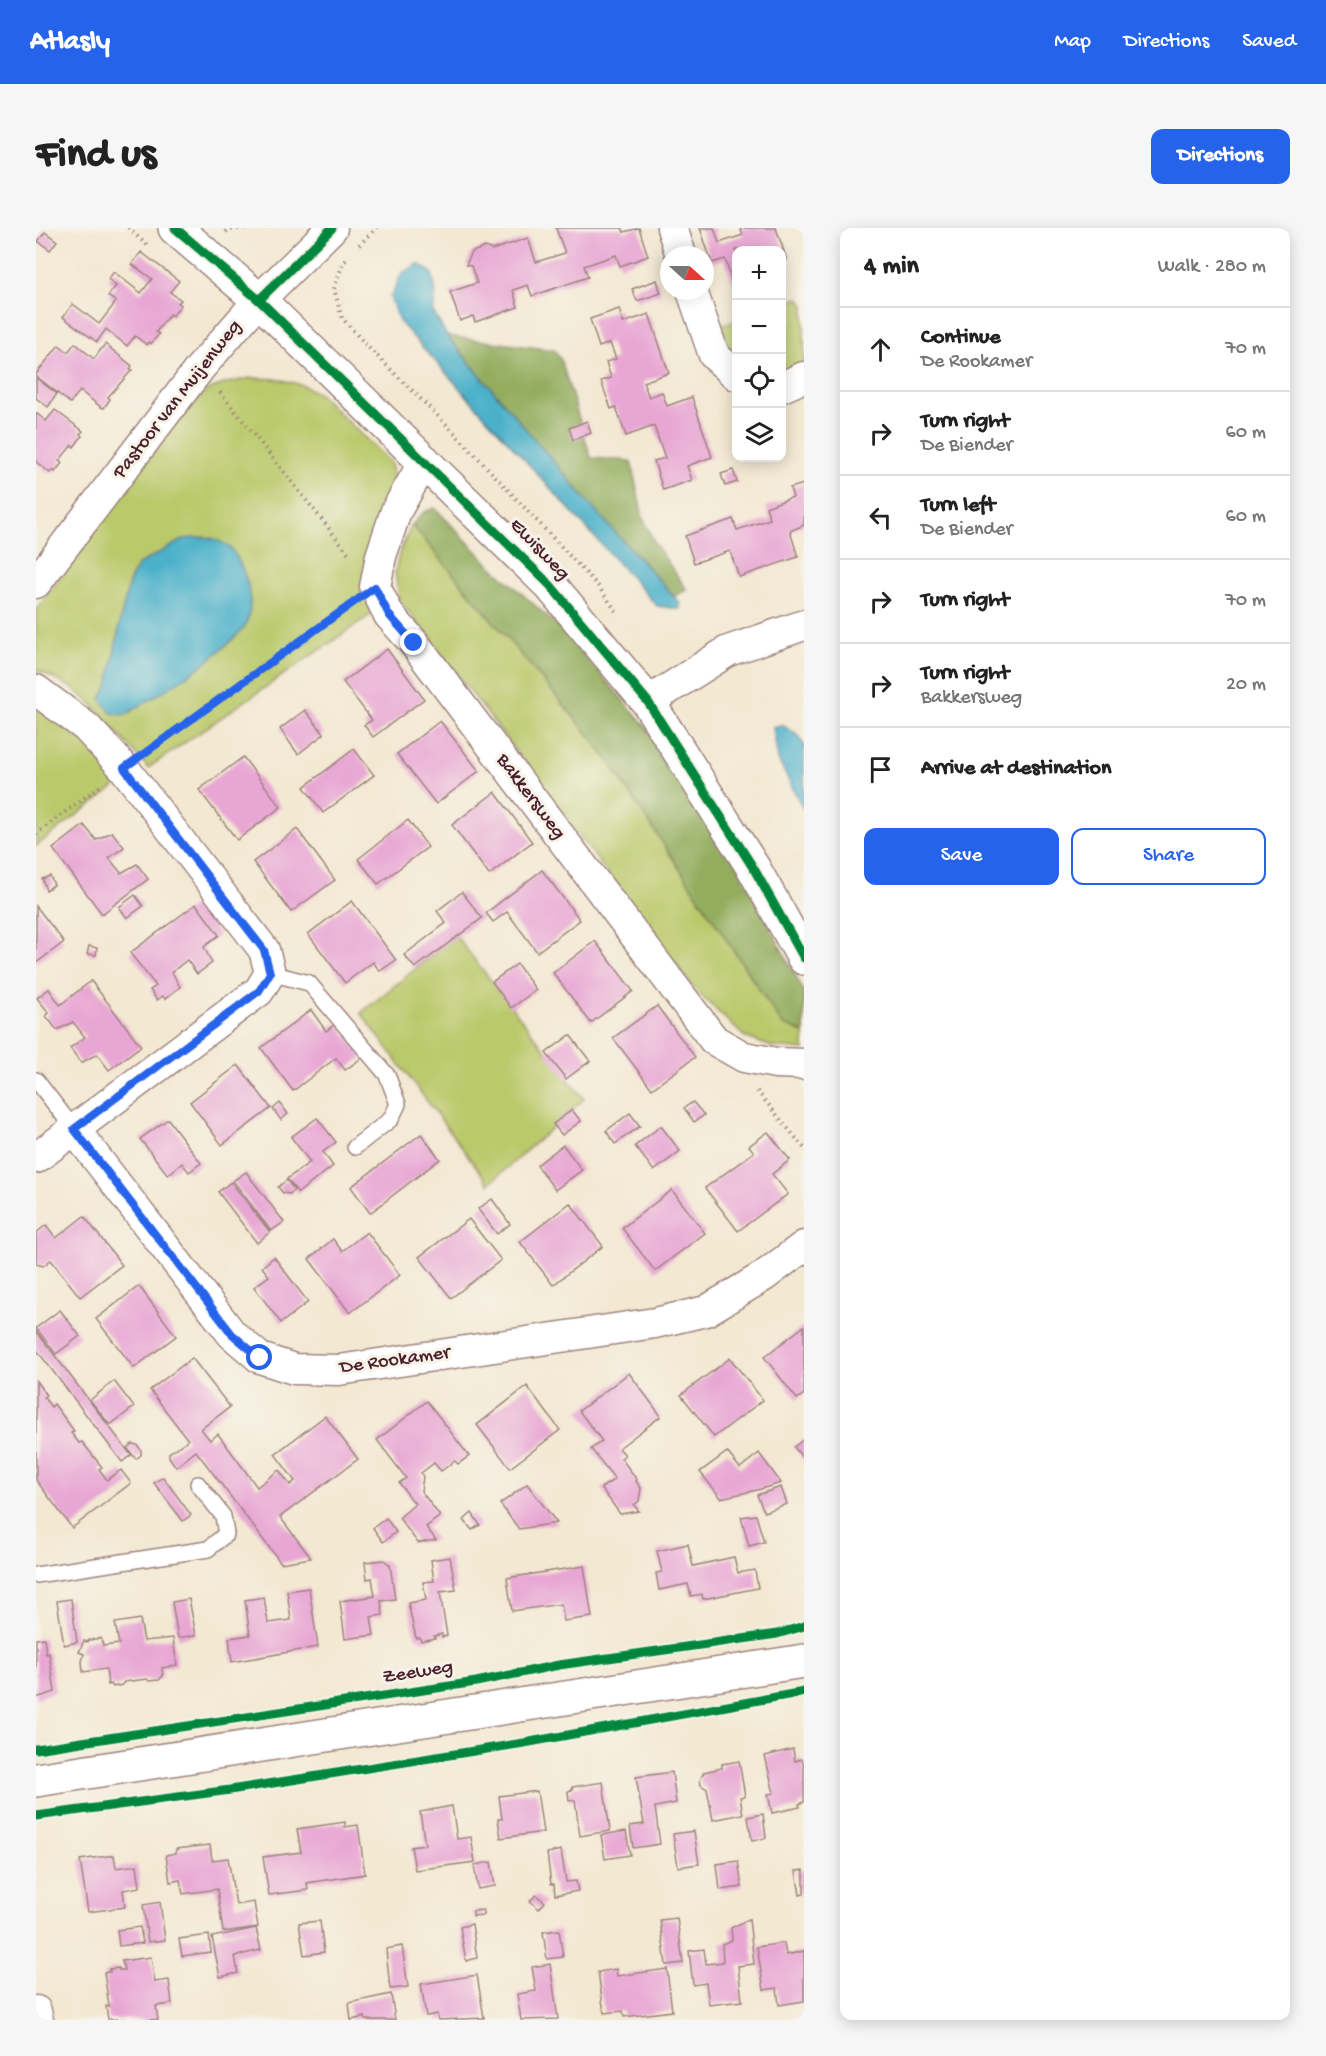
<!DOCTYPE html>
<meta charset="utf-8">
<style>
:root{--surface:#fff;--page:#f6f6f6;--text:#222;--muted:#767676;--line:#e0e0e0;--accent:#2563eb}
body{margin:0;font-family:"Gochi Hand",sans-serif;background:var(--page);color:var(--text)}
.controls{position:absolute;right:18px;top:18px;display:grid;overflow:hidden;border-radius:12px;box-shadow:0 3px 15px #0003}
.controls button{width:54px;height:54px;display:grid;place-items:center;padding:0;border:0;border-bottom:2px solid var(--line);background:var(--surface);color:var(--text);font:30px sans-serif}
.compass{position:absolute;left:624px;top:18px;width:54px;height:54px;border-radius:50%;background:var(--surface);box-shadow:0 3px 15px #0003;rotate:111deg}
.stop{position:absolute;width:18px;height:18px;margin:-14px;border:4px solid #2563eb;border-radius:50%;background:#fff}
.stop.end{background:#2563eb;border-color:#fff;box-shadow:0 2px 6px #0008}
.list{margin:0;padding:0;list-style:none}
h2{display:flex;justify-content:space-between;align-items:center;height:78px;margin:0;padding:0 24px;font-size:26px}
h2 small{font-size:20px;font-weight:400;color:var(--muted)}
.list li{display:grid;grid-template-columns:39px 1fr auto;gap:18px;align-items:center;box-sizing:border-box;height:84px;padding:0 24px;border-top:2px solid var(--line)}
.list b{display:block;font-size:22px;white-space:nowrap}
.list p{margin:0;font-size:20px;white-space:nowrap;color:var(--muted)}
.list em{font-size:20px;font-style:normal;color:var(--muted)}
.actions{display:flex;gap:12px;padding:18px 24px}
.actions a{flex:1;padding:14px 0;border:2px solid var(--accent);border-radius:12px;text-align:center;font-size:21px;color:var(--accent)}
.actions .main{background:var(--accent);color:#fff}
.icon{flex:none;width:33px;height:33px;fill:none;stroke:currentColor;stroke-width:2;stroke-linecap:round;stroke-linejoin:round}
.map{position:relative;flex:none;width:768px;height:1792px;overflow:hidden;border-radius:12px}
header{display:flex;align-items:center;gap:36px;box-sizing:border-box;height:84px;padding:0 30px;background:var(--accent);color:#fff}
header strong{font-size:28px}
nav{display:flex;gap:33px;margin-inline-start:auto;font-size:21px}
.intro{display:flex;align-items:center;justify-content:space-between;box-sizing:border-box;height:144px;padding:0 36px}
h1{margin:0;font-size:42px}
.button{padding:15px 27px;border-radius:12px;background:var(--accent);color:#fff;font-size:21px;font-weight:700}
main{display:flex;gap:36px;padding:0 36px}
aside{flex:1;background:var(--surface);border-radius:12px;box-shadow:0 3px 15px #0003}
.map>svg:first-child{display:block}
</style>
<header>
<strong>Atlasly</strong>
<nav><a>Map</a><a>Directions</a><a>Saved</a></nav>
</header>
<div class="intro"><h1>Find us</h1><a class="button">Directions</a></div>
<main>
<div class="map">
<svg width="768" height="1792" viewBox="0 0 768 1792">
<rect width="100%" height="100%" fill="#f7f3e8"/>
<filter id="ink" filterUnits="userSpaceOnUse"><feTurbulence type="fractalNoise" baseFrequency=".0167" numOctaves="2"/><feDisplacementMap in="SourceGraphic" scale="12" xChannelSelector="R" yChannelSelector="G"/><feConvolveMatrix kernelMatrix="1 2 1 2 8 2 1 2 1" color-interpolation-filters="sRGB"/></filter>
<filter id="wash" filterUnits="userSpaceOnUse"><feTurbulence type="fractalNoise" baseFrequency=".008" numOctaves="4" result="noise"/><feDisplacementMap in="SourceGraphic" scale="24" xChannelSelector="R" yChannelSelector="G"/><feGaussianBlur stdDeviation="1.35" result="paint"/><feColorMatrix in="noise" values="0 0 0 0 0 0 0 0 0 0 0 0 0 0 0 0 0 1.4 0 .05"/><feComposite in="paint" operator="in"/></filter>
<g filter="url(#wash)">
<rect width="100%" height="100%" fill="#f3e8d2"/>
<!-- green -->
<g fill="#bac96b" stroke="#82744b" stroke-width="1.5" fill-rule="evenodd">
<polygon points="763,70 768,77 768,133 750,144 746,143 746,76"/>
<polygon points="700,92 700,136 674,101"/>
<path d="M216,150l26,1 24,6 17,9 72,69 4,25 -19,123 -228,157 -56,-64 -18,-15 -38,-20v-59l142,-191 29,-29 20,-7zM148,311l53,18 11,27 -3,43c-36,35 -77,62 -120,88l-24,-16 8,-16 12,-66 11,-43 7,-10z"/>
<polygon points="376,297 553,507 574,535 746,796 768,805 768,822 736,819 709,809 659,762 458,494 363,371 359,344 364,323"/>
<polygon points="0,478 49,514 84,555 0,618"/>
<polygon points="420,708 548,871 453,956 325,785"/>
</g>
<!-- forest -->
<g fill="#93ad5f" stroke="#6e6645" stroke-width="1.5">
<polygon points="411,108 518,122 525,132 555,230 595,233 607,290 619,316 651,362 638,368 557,280"/>
<polygon points="399,280 453,336 525,401 607,495 693,621 768,764 768,805 746,796 574,535 553,507 376,297 388,284"/>
</g>
<!-- water -->
<g fill="#4bb1ca" stroke="#4a687a" stroke-width="1.5">
<polygon points="383,36 396,45 400,64 397,84 411,108 557,280 644,375 644,381 621,378 363,93 354,69 366,45"/>
<path d="M169,309c23,4 30,13 38,34 7,17 10,36 3,53 -3,6 -8,10 -12,14 -32,31 -71,54 -109,77l-14,-2 -10,-14 8,-16 12,-66 8,-34 10,-19 45,-25z"/>
<polygon points="746,497 763,508 768,518 768,582 742,532 737,500"/>
</g>
<g id="blocks">
<!-- building -->
<g fill="#e8a6d4">
<polygon points="520,0 586,0 588,4 603,0 612,28 584,38 580,27 548,38 552,49 496,68 492,57 477,62 482,79 439,94 437,88 424,93 414,64 441,55 435,38 430,37 436,24 449,19 456,22 492,10 500,34 529,25"/>
<polygon points="664,0 678,0 683,15 707,7 704,0 740,0 751,32 746,33 746,22 700,22 700,58 698,59 689,31 676,35"/>
<polygon points="9,4 21,13 14,22 2,13"/>
<polygon points="105,24 143,53 134,64 145,72 142,75 145,77 136,88 134,86 120,104 123,106 115,116 113,114 111,117 99,108 91,118 70,101 61,114 27,89 37,76 63,96 80,74 72,68 80,58 72,51 78,44 105,65 116,51 96,36"/>
<polygon points="621,52 625,65 601,73 596,61"/>
<polygon points="583,81 587,95 613,86 633,145 607,154 613,169 626,164 631,178 656,169 676,229 651,238 656,252 627,262 618,233 629,230 618,198 590,208 580,179 575,181 565,153 575,150 570,134 580,131 574,115 563,119 554,91"/>
<polygon points="39,115 58,131 69,116 96,138 94,141 96,142 72,169 74,171 68,180 65,179 44,163 34,175 0,148 0,146 23,117 32,124"/>
<polygon points="0,150 21,166 12,179 0,170"/>
<polygon points="19,182 47,203 44,206 46,208 38,219 36,217 23,233 26,235 19,244 17,242 14,245 0,234 0,185 10,193"/>
<polygon points="551,193 555,205 537,212 533,200"/>
<polygon points="697,242 701,254 689,258 685,246"/>
<polygon points="768,256 768,297 754,303 762,329 703,349 694,323 658,335 649,308 697,291 701,302 734,291 730,279 757,269 754,260"/>
<polygon points="351,421 388,471 337,509 328,497 336,492 307,454"/>
<polygon points="269,482 288,506 262,526 244,501"/>
<polygon points="404,493 443,543 400,576 361,526"/>
<polygon points="318,521 338,547 287,585 268,559"/>
<polygon points="207,529 245,579 201,612 163,562"/>
<polygon points="459,564 496,614 453,647 416,597"/>
<polygon points="372,592 392,619 342,656 322,631"/>
<polygon points="48,597 60,612 76,604 88,619 73,630 85,645 101,636 112,651 66,686 17,621"/>
<polygon points="261,601 299,652 255,684 217,634"/>
<polygon points="506,642 544,692 501,724 471,684 457,694 450,685"/>
<polygon points="14,648 18,657 10,662 6,651"/>
<polygon points="426,664 446,690 379,740 368,727 410,695 401,683"/>
<polygon points="99,667 107,678 91,690 83,679"/>
<polygon points="316,673 360,732 344,743 337,734 309,755 272,706"/>
<polygon points="160,676 183,707 168,719 176,735 161,746 151,732 136,744 144,759 129,771 127,768 121,772 114,762 120,758 94,725"/>
<polygon points="0,678 28,714 0,735"/>
<polygon points="559,713 597,763 555,795 517,745"/>
<polygon points="53,718 61,720 60,727 51,726"/>
<polygon points="481,736 500,762 475,780 456,754"/>
<polygon points="55,753 105,818 73,842 61,826 45,835 34,820 49,809 37,794 21,802 10,788 13,785 1,770 13,761 24,777"/>
<polygon points="621,778 659,829 616,861 577,810"/>
<polygon points="275,782 290,803 301,795 327,829 309,842 300,830 257,863 225,820"/>
<polygon points="534,807 554,833 530,851 510,825"/>
<polygon points="202,837 235,880 186,917 154,874"/>
<polygon points="657,874 668,887 658,894 648,880"/>
<polygon points="244,875 252,886 245,892 237,881"/>
<polygon points="536,882 545,893 526,907 517,896"/>
<polygon points="594,885 604,898 579,916 570,903"/>
<polygon points="281,890 300,914 287,924 297,938 262,965 251,951 274,934 255,909"/>
<polygon points="132,891 165,935 153,944 146,935 132,947 104,911"/>
<polygon points="625,898 644,923 618,943 599,918"/>
<polygon points="732,904 754,932 736,946 752,966 702,1003 669,960 718,924 713,918"/>
<polygon points="385,906 404,931 334,985 315,959"/>
<polygon points="527,917 546,942 519,962 501,937"/>
<polygon points="210,944 248,994 235,1003 197,953"/>
<polygon points="251,952 258,962 254,966 247,965 242,959"/>
<polygon points="195,954 234,1004 221,1015 182,964"/>
<polygon points="636,962 669,1005 619,1043 586,1000"/>
<polygon points="456,971 474,996 461,1006 442,981"/>
<polygon points="534,975 567,1018 517,1057 484,1014"/>
<polygon points="48,988 86,1037 44,1069 15,1032 7,1038 0,1036 0,1005 10,997 20,1010"/>
<polygon points="433,991 465,1032 415,1070 383,1029"/>
<polygon points="331,1004 364,1047 314,1085 273,1031 297,1011 306,1023"/>
<polygon points="238,1029 272,1074 245,1095 218,1059 233,1048 226,1039"/>
<polygon points="103,1058 140,1108 98,1140 60,1091"/>
<polygon points="24,1082 44,1108 20,1126 0,1100"/>
<polygon points="768,1098 768,1166 761,1171 728,1129"/>
<polygon points="0,1103 95,1227 86,1234 0,1121"/>
<polygon points="156,1130 194,1179 165,1201 174,1212 182,1206 221,1259 243,1242 254,1257 259,1253 239,1226 289,1188 322,1231 244,1289 275,1330 245,1335 160,1223 140,1239 133,1229 133,1225 152,1212 114,1162"/>
<polygon points="694,1130 727,1172 678,1209 645,1167"/>
<polygon points="593,1145 625,1188 583,1220 589,1227 585,1230 601,1252 600,1253 605,1260 603,1273 598,1277 603,1283 584,1286 565,1260 579,1251 555,1221 566,1213 543,1183"/>
<polygon points="0,1153 10,1167 8,1169 15,1179 18,1176 38,1203 35,1205 43,1215 46,1214 66,1239 63,1241 71,1252 85,1242 95,1255 36,1300 0,1252"/>
<polygon points="78,1153 98,1179 74,1197 54,1172"/>
<polygon points="491,1158 524,1202 474,1240 441,1197"/>
<polygon points="391,1173 433,1228 422,1236 419,1233 405,1243 398,1235 385,1245 387,1249 385,1263 404,1288 390,1299 400,1312 382,1315 363,1290 379,1276 363,1255 370,1250 341,1212"/>
<polygon points="768,1211 768,1232 758,1219"/>
<polygon points="96,1216 101,1217 105,1222 105,1227 100,1231 91,1220"/>
<polygon points="691,1224 704,1240 723,1225 745,1255 721,1262 685,1270 664,1244"/>
<polygon points="127,1249 155,1287 147,1293 118,1255"/>
<polygon points="491,1256 521,1295 483,1301 464,1276"/>
<polygon points="745,1259 751,1276 728,1284 721,1267"/>
<polygon points="436,1285 444,1297 436,1302 428,1292"/>
<polygon points="720,1287 728,1314 713,1318 705,1289"/>
<polygon points="350,1290 360,1304 347,1314 337,1300"/>
<polygon points="652,1316 657,1338 698,1329 702,1345 719,1342 722,1360 667,1371 666,1366 655,1368 652,1356 623,1362 620,1345 626,1344 621,1323"/>
<polygon points="414,1329 420,1362 404,1364 411,1408 406,1409 406,1406 398,1408 399,1410 385,1413 384,1410 380,1410 372,1375 390,1372 387,1354 398,1353 395,1332"/>
<polygon points="348,1332 354,1337 359,1371 345,1373 347,1387 335,1389 338,1407 309,1411 304,1373 339,1368 336,1350 331,1351 329,1334"/>
<polygon points="548,1338 556,1389 528,1393 525,1376 476,1383 471,1350"/>
<polygon points="273,1360 282,1419 196,1434 193,1410 214,1407 209,1372 228,1369 232,1395 255,1392 251,1363"/>
<polygon points="35,1371 41,1414 28,1417 21,1373"/>
<polygon points="153,1371 160,1407 142,1410 136,1374"/>
<polygon points="104,1391 108,1413 137,1410 141,1437 126,1440 127,1448 123,1452 113,1453 111,1451 88,1454 86,1457 77,1459 75,1456 72,1457 70,1441 47,1444 46,1433 48,1426 43,1424 48,1413 52,1414 53,1412 65,1410 67,1418 83,1416 79,1395"/>
<polygon points="8,1410 10,1426 13,1425 19,1464 0,1470 0,1411"/>
<polygon points="757,1521 759,1533 766,1531 768,1539 768,1574 763,1576 764,1579 736,1585 732,1566 738,1565 729,1528"/>
<polygon points="703,1533 709,1568 704,1569 707,1586 677,1592 671,1561 665,1557 664,1552 668,1544 686,1540 686,1536"/>
<polygon points="636,1544 640,1575 619,1579 624,1616 597,1620 594,1598 608,1596 600,1549"/>
<polygon points="567,1554 574,1603 544,1608 539,1572 533,1573 532,1563 537,1562 536,1559"/>
<polygon points="501,1563 507,1604 465,1610 462,1591 466,1591 463,1568"/>
<polygon points="416,1578 421,1611 435,1609 439,1634 379,1642 375,1619 389,1617 384,1584"/>
<polygon points="727,1586 730,1610 716,1613 712,1589"/>
<polygon points="309,1594 309,1599 322,1597 329,1646 271,1655 272,1662 233,1667 227,1629 265,1624 261,1601"/>
<polygon points="590,1603 594,1627 569,1631 565,1607"/>
<polygon points="658,1603 663,1636 642,1639 637,1606"/>
<polygon points="174,1617 176,1632 192,1630 200,1677 218,1674 222,1699 187,1704 181,1661 147,1666 144,1652 134,1654 130,1627 140,1625 140,1621"/>
<polygon points="525,1622 530,1654 540,1653 542,1663 519,1667 518,1656 515,1656 511,1625"/>
<polygon points="78,1627 80,1640 101,1637 104,1659 87,1662 89,1679 52,1684 44,1632"/>
<polygon points="702,1633 706,1659 684,1662 681,1636"/>
<polygon points="455,1634 459,1658 442,1661 438,1637"/>
<polygon points="768,1642 768,1666 764,1667 760,1643"/>
<polygon points="500,1667 509,1674 503,1681 494,1673"/>
<polygon points="124,1674 129,1712 112,1714 107,1677"/>
<polygon points="447,1682 447,1687 437,1688 437,1683"/>
<polygon points="641,1690 647,1735 630,1737 624,1692"/>
<polygon points="713,1691 718,1736 702,1738 706,1773 673,1777 670,1755 657,1757 653,1723 668,1721 670,1736 687,1734 686,1716 696,1712 695,1700"/>
<polygon points="284,1693 288,1724 268,1727 263,1695"/>
<polygon points="436,1696 441,1730 430,1733 424,1699"/>
<polygon points="104,1699 107,1715 83,1718 81,1702"/>
<polygon points="220,1700 225,1722 199,1728 202,1745 184,1749 176,1709"/>
<polygon points="523,1702 527,1729 511,1731 507,1704"/>
<polygon points="173,1707 175,1724 146,1728 143,1711"/>
<polygon points="748,1715 750,1727 768,1723 768,1773 743,1777 741,1760 728,1762 721,1719"/>
<polygon points="366,1718 372,1759 354,1761 350,1721"/>
<polygon points="115,1729 119,1754 133,1752 136,1776 120,1778 122,1792 72,1791 70,1778 73,1778 68,1744 74,1744 73,1741 83,1740 83,1742 88,1742 86,1733"/>
<polygon points="514,1736 522,1791 485,1792 481,1766 500,1763 496,1739"/>
<polygon points="580,1741 581,1748 631,1741 636,1783 588,1789 587,1783 568,1785 562,1744"/>
<polygon points="441,1747 448,1790 402,1792 401,1786 390,1788 385,1756"/>
<polygon points="355,1766 359,1792 329,1792 329,1789 315,1792 313,1775"/>
</g>
</g>
</g>
<g filter="url(#ink)">
<use href="#blocks" fill-opacity="0" stroke="#9e847e" stroke-width="1.5"/>
<g fill="none" stroke-linecap="round" stroke-linejoin="round">
<!-- service casing -->
<g stroke="#9e847e" stroke-width="18">
<g id="service">
<polyline points="234,745 273,755 351,847 362,876 355,891 319,919"/>
<polyline points="0,852 38,901"/>
<polyline points="0,1347 172,1321 190,1306 187,1288 162,1256"/>
</g>
</g>
<!-- minor casing -->
<g stroke="#9e847e" stroke-width="33">
<g id="minor">
<polyline points="636,0 645,27"/>
<polyline points="656,63 678,127 700,147"/>
<polyline points="746,159 768,149"/>
<polyline points="389,232 360,283 345,328 339,359 353,387 378,415 678,812 708,829 740,835 768,836"/>
<polyline points="0,355 164,140 223,72 296,0"/>
<polyline points="0,462 50,499 88,540 228,722 234,745 223,763 0,930"/>
<polyline points="612,474 692,423 768,397"/>
<polyline points="38,901 196,1106 224,1130 258,1141 303,1142 619,1095 670,1083 728,1048 768,1018"/>
<polyline points="0,1783 2,1792"/>
</g>
</g>
<!-- tertiary casing -->
<g stroke="#9e847e" stroke-width="36">
<g id="tertiary">
<polyline points="139,0 223,72 514,357 612,474 718,641 768,730"/>
<polyline points="0,1552 768,1433"/>
</g>
</g>
<!-- path -->
<g stroke="#9e847e" stroke-width="4" stroke-dasharray="1.5 4.5" stroke-linecap="butt">
<polyline points="92,0 111,17"/>
<polyline points="190,4 192,2 209,0"/>
<polyline points="323,17 341,0"/>
<polyline points="310,32 307,35 298,61 306,90 331,118 413,199 562,358 580,383"/>
<polyline points="184,164 314,327"/>
<polyline points="111,523 315,376"/>
<polyline points="0,606 64,558"/>
<polyline points="721,863 768,920"/>
</g>
<!-- service -->
<use href="#service" stroke="#fff" stroke-width="15"/>
<!-- minor -->
<use href="#minor" stroke="#fff" stroke-width="30"/>
<!-- tertiary -->
<use href="#tertiary" stroke="#fff" stroke-width="33"/>
<!-- cycleway casing -->
<g stroke="#f7f3e8" stroke-width="13">
<g id="cycleway">
<polyline points="139,0 223,72 514,357 612,474 718,641 768,730"/>
<polyline points="223,72 296,0"/>
<polyline points="0,1521 440,1454 523,1437 741,1406 768,1398"/>
<polyline points="0,1588 194,1562 488,1515 768,1464"/>
</g>
</g>
<!-- cycleway -->
<use href="#cycleway" stroke="#00873e" stroke-width="9"/>
</g>
</g>
<g fill="none" stroke-linecap="round" stroke-linejoin="round" filter="url(#ink)">
<!-- route -->
<polyline stroke="#2563eb" stroke-width="8" points="224,1130 196,1106 38,901 223,763 234,745 228,722 88,540 339,359 353,387 378,415"/>
</g>
<g text-anchor="middle" dominant-baseline="central" stroke-width="6" stroke-linejoin="round" paint-order="stroke">
<!-- street labels -->
<g font-size="20" fill="#4a1f2b" stroke="#f7f3e8">
<text transform="translate(142 172) rotate(-52)">Pastoor van Muijenweg</text>
<text transform="translate(503 322) rotate(46)">Ewisweg</text>
<text transform="translate(494 569) rotate(53)">Bakkersweg</text>
<text transform="translate(359 1133) rotate(-8)">De Rookamer</text>
<text transform="translate(382 1445) rotate(-9)">Zeeweg</text>
</g>
</g>
</svg>
<div class="controls">
<button>+</button>
<button>−</button>
<button><svg class="icon" aria-label="locate" viewBox="0 0 24 24"><circle cx="12" cy="12" r="6"/><path d="M12 2v4M12 18v4M2 12h4M18 12h4"/></svg></button>
<button><svg class="icon" aria-label="layers" viewBox="0 0 24 24"><path d="M12 4l9 5-9 5-9-5zM3 14l9 5 9-5"/></svg></button>
</div>
<svg class="compass" viewBox="-18 -18 36 36"><path d="M0-13l5 13h-10z" fill="#e53935"/><path d="M0 13l5-13h-10z" fill="#767676"/></svg>
<div class="stop" style="left:224px;top:1130px"></div>
<div class="stop end" style="left:378px;top:415px"></div>
</div>
<aside>
<h2>4 min<small>Walk · 280 m</small></h2>
<ul class="list">
<li><svg class="icon" aria-label="ahead" viewBox="0 0 24 24"><path d="M12 20V5M6 11l6-6 6 6"/></svg><div><b>Continue</b><p>De Rookamer</p></div><em>70 m</em></li>
<li><svg class="icon" aria-label="right" viewBox="0 0 24 24"><path d="M7 20v-9h11M14 6l5 5-5 5"/></svg><div><b>Turn right</b><p>De Biender</p></div><em>60 m</em></li>
<li><svg class="icon" aria-label="left" viewBox="0 0 24 24"><path d="M17 20v-9H6M10 6l-5 5 5 5"/></svg><div><b>Turn left</b><p>De Biender</p></div><em>60 m</em></li>
<li><svg class="icon" aria-label="right" viewBox="0 0 24 24"><path d="M7 20v-9h11M14 6l5 5-5 5"/></svg><div><b>Turn right</b></div><em>70 m</em></li>
<li><svg class="icon" aria-label="right" viewBox="0 0 24 24"><path d="M7 20v-9h11M14 6l5 5-5 5"/></svg><div><b>Turn right</b><p>Bakkersweg</p></div><em>20 m</em></li>
<li><svg class="icon" aria-label="arrive" viewBox="0 0 24 24"><path d="M6 21V4h12l-3 4 3 4H6"/></svg><div><b>Arrive at destination</b></div></li>
</ul>
<div class="actions"><a class="main">Save</a><a>Share</a></div>
</aside>
</main>
